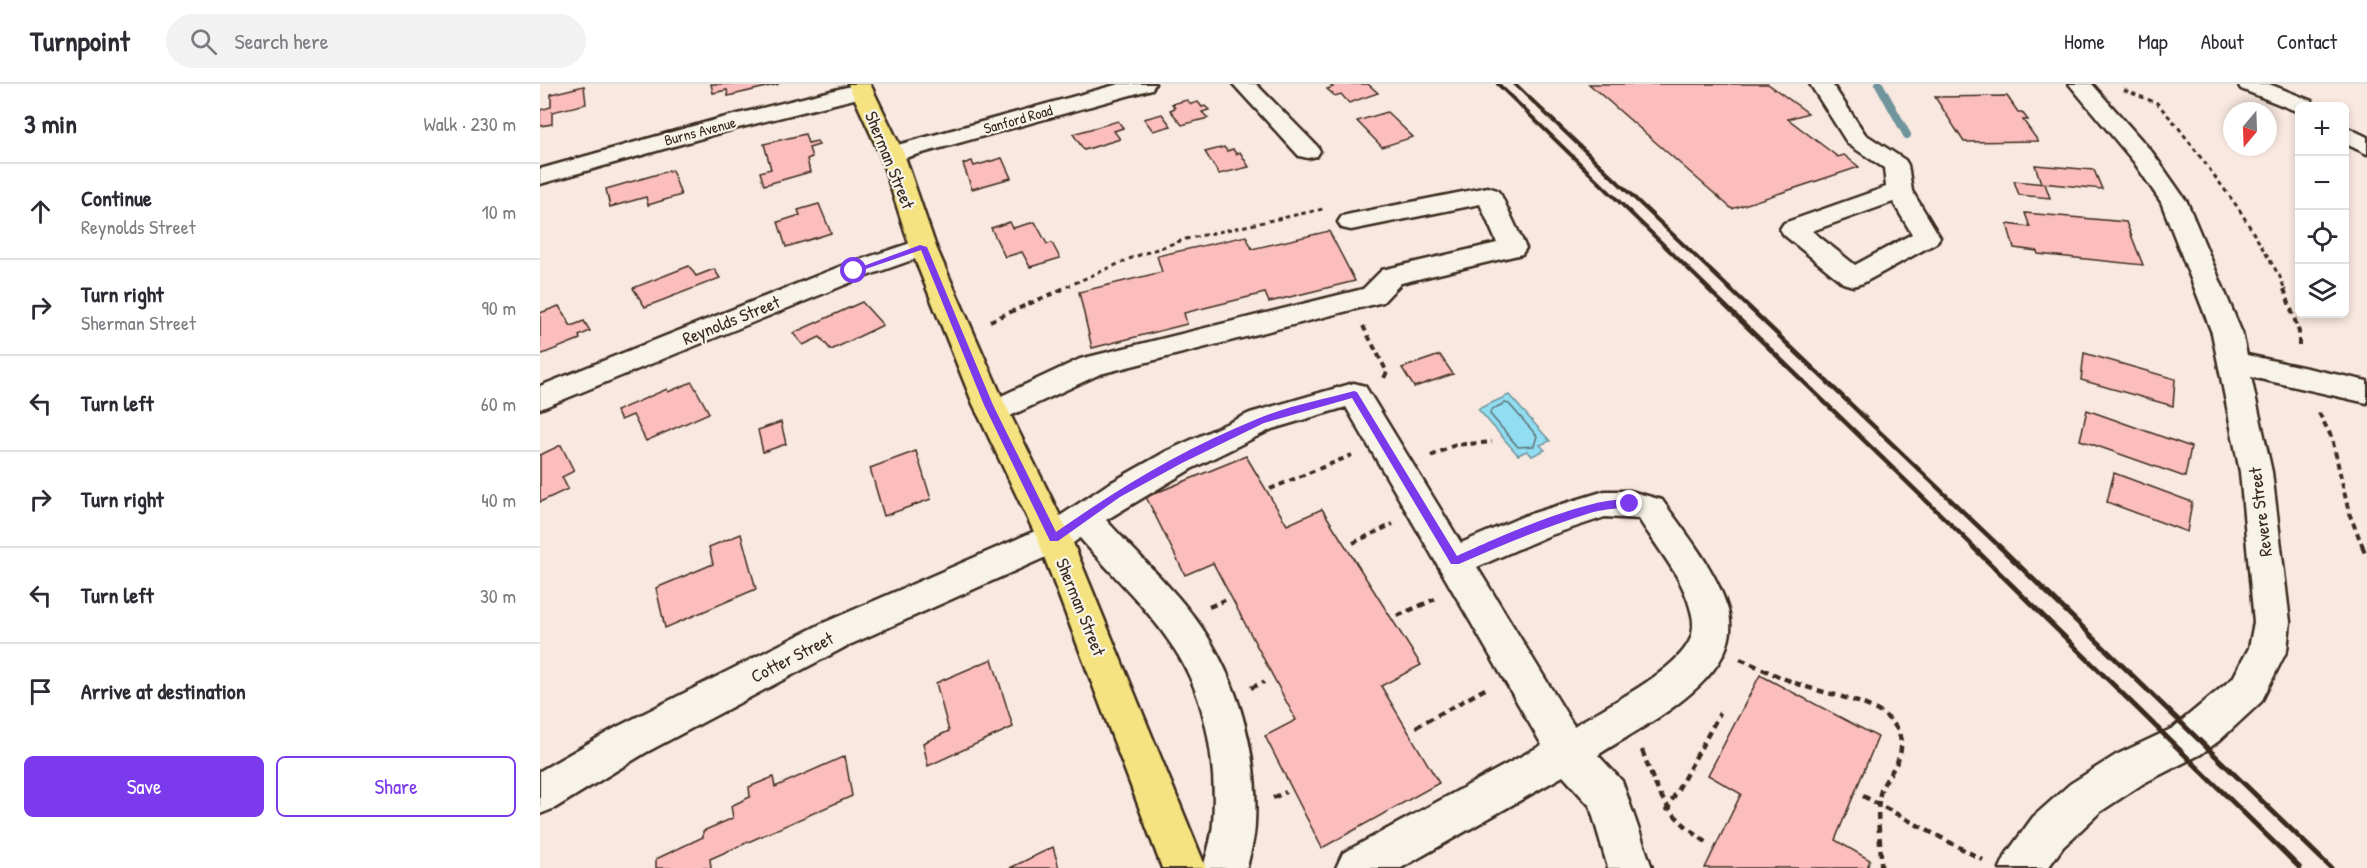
<!DOCTYPE html>
<meta charset="utf-8">
<style>
:root{--surface:#fff;--page:#f2f2f3;--text:#2b2b33;--muted:#7c7c81;--line:#e1e1e2;--accent:#7c3aed}
body{margin:0;font-family:"Patrick Hand",sans-serif;background:var(--page);color:var(--text)}
.controls{position:absolute;right:18px;top:18px;display:grid;overflow:hidden;border-radius:9px;box-shadow:0 3px 9px #0003}
.controls button{width:54px;height:54px;display:grid;place-items:center;padding:0;border:0;border-bottom:2px solid var(--line);background:var(--surface);color:var(--text);font:30px sans-serif}
.compass{position:absolute;left:1683px;top:18px;width:54px;height:54px;border-radius:50%;background:var(--surface);box-shadow:0 3px 9px #0003;rotate:199deg}
.stop{position:absolute;width:18px;height:18px;margin:-14px;border:4px solid #7c3aed;border-radius:50%;background:#fff}
.stop.end{background:#7c3aed;border-color:#fff;box-shadow:0 2px 6px #0008}
.list{margin:0;padding:0;list-style:none}
h2{display:flex;justify-content:space-between;align-items:center;height:78px;margin:0;padding:0 24px;font-size:26px}
h2 small{font-size:20px;font-weight:400;color:var(--muted)}
.list li{display:grid;grid-template-columns:39px 1fr auto;gap:18px;align-items:center;box-sizing:border-box;height:96px;padding:0 24px;border-top:2px solid var(--line)}
.list b{display:block;font-size:22px;white-space:nowrap}
.list p{margin:0;font-size:20px;white-space:nowrap;color:var(--muted)}
.list em{font-size:20px;font-style:normal;color:var(--muted)}
.actions{display:flex;gap:12px;padding:18px 24px}
.actions a{flex:1;padding:14px 0;border:2px solid var(--accent);border-radius:9px;text-align:center;font-size:21px;color:var(--accent)}
.actions .main{background:var(--accent);color:#fff}
.icon{flex:none;width:33px;height:33px;fill:none;stroke:currentColor;stroke-width:2;stroke-linecap:round;stroke-linejoin:round}
.map{position:relative;flex:none;width:1827px;height:784px;overflow:hidden}
header{display:flex;align-items:center;gap:36px;box-sizing:border-box;height:84px;padding:0 30px;background:var(--surface);border-bottom:2px solid var(--line)}
header strong{font-size:28px}
nav{display:flex;gap:33px;margin-inline-start:auto;font-size:21px}
.search{width:420px;height:54px;background:var(--page);display:flex;align-items:center;gap:15px;box-sizing:border-box;padding:0 21px;border-radius:33px;color:var(--muted);font-size:22px}
main{display:flex}
aside{flex:1;background:var(--surface)}
.map>svg:first-child{display:block}
</style>
<header>
<strong>Turnpoint</strong>
<div class="search"><svg class="icon" aria-label="search" viewBox="0 0 24 24"><circle cx="10" cy="10" r="6"/><path d="M15 15l6 6"/></svg>Search here</div>
<nav><a>Home</a><a>Map</a><a>About</a><a>Contact</a></nav>
</header>
<main>
<aside>
<h2>3 min<small>Walk · 230 m</small></h2>
<ul class="list">
<li><svg class="icon" aria-label="ahead" viewBox="0 0 24 24"><path d="M12 20V5M6 11l6-6 6 6"/></svg><div><b>Continue</b><p>Reynolds Street</p></div><em>10 m</em></li>
<li><svg class="icon" aria-label="right" viewBox="0 0 24 24"><path d="M7 20v-9h11M14 6l5 5-5 5"/></svg><div><b>Turn right</b><p>Sherman Street</p></div><em>90 m</em></li>
<li><svg class="icon" aria-label="left" viewBox="0 0 24 24"><path d="M17 20v-9H6M10 6l-5 5 5 5"/></svg><div><b>Turn left</b></div><em>60 m</em></li>
<li><svg class="icon" aria-label="right" viewBox="0 0 24 24"><path d="M7 20v-9h11M14 6l5 5-5 5"/></svg><div><b>Turn right</b></div><em>40 m</em></li>
<li><svg class="icon" aria-label="left" viewBox="0 0 24 24"><path d="M17 20v-9H6M10 6l-5 5 5 5"/></svg><div><b>Turn left</b></div><em>30 m</em></li>
<li><svg class="icon" aria-label="arrive" viewBox="0 0 24 24"><path d="M6 21V4h12l-3 4 3 4H6"/></svg><div><b>Arrive at destination</b></div></li>
</ul>
<div class="actions"><a class="main">Save</a><a>Share</a></div>
</aside>
<div class="map">
<svg width="1827" height="784" viewBox="0 0 1827 784">
<rect width="100%" height="100%" fill="#f8e8df"/>
<filter id="ink" filterUnits="userSpaceOnUse"><feTurbulence type="fractalNoise" baseFrequency=".0167" numOctaves="2"/><feDisplacementMap in="SourceGraphic" scale="12" xChannelSelector="R" yChannelSelector="G"/><feConvolveMatrix kernelMatrix="1 2 1 2 8 2 1 2 1" color-interpolation-filters="sRGB"/></filter>
<g filter="url(#ink)">
<!-- water -->
<polygon fill="#91ddf2" stroke="#6f959d" stroke-width="1.5" points="969,311 1010,357 1000,361 1005,366 992,372 987,367 978,371 938,325"/>
<g fill="none" stroke-linecap="round" stroke-linejoin="round">
<!-- shore -->
<polygon stroke="#5d7273" stroke-width="1.5" points="965,319 969,320 997,352 994,362 978,363 950,330 951,326"/>
<!-- stream -->
<polyline stroke="#6f959d" stroke-width="8" points="1339,0 1367,51"/>
</g>
<!-- building -->
<g fill="#fbbebc" stroke="#3b2a1e" stroke-width="1.5">
<polygon points="171,0 239,0 188,12 187,6 173,9"/>
<polygon points="790,0 828,0 838,9 809,19 801,10 795,12 787,5 793,3"/>
<polygon points="1049,0 1228,0 1268,29 1248,35 1298,73 1304,71 1319,83 1192,125"/>
<polygon points="44,2 46,20 12,28 12,40 0,42 0,26 11,23 11,10"/>
<polygon points="1467,12 1478,28 1482,28 1488,36 1483,36 1498,57 1424,58 1395,13"/>
<polygon points="647,16 651,20 658,18 662,23 665,22 669,26 662,28 668,34 642,41 630,26 635,24 632,20"/>
<polygon points="847,28 873,53 842,63 817,37"/>
<polygon points="622,30 631,42 613,47 604,35"/>
<polygon points="578,37 583,44 574,47 580,55 544,66 533,50"/>
<polygon points="265,50 268,59 277,57 279,61 269,64 272,73 267,75 270,88 224,101 220,88 231,85 224,60"/>
<polygon points="684,63 687,67 693,65 696,70 700,68 709,83 679,90 665,68"/>
<polygon points="462,74 471,94 432,105 423,80 432,77 434,82"/>
<polygon points="1495,81 1554,86 1562,105 1501,99"/>
<polygon points="132,86 141,111 108,121 106,113 70,123 66,105"/>
<polygon points="1474,97 1505,100 1510,114 1479,111"/>
<polygon points="279,120 291,149 246,163 238,138 260,131 258,126"/>
<polygon points="1485,129 1586,138 1603,181 1498,170 1497,167 1474,164 1467,140 1490,143"/>
<polygon points="470,138 473,144 495,138 507,160 512,159 520,174 490,183 482,168 465,173 451,144"/>
<polygon points="789,147 815,197 729,218 725,209 644,229 647,240 552,264 539,208 622,188 617,172 706,152 712,165"/>
<polygon points="149,182 156,192 174,185 180,194 105,223 93,204"/>
<polygon points="322,218 343,241 291,266 280,253 263,261 253,249"/>
<polygon points="19,222 31,242 44,237 50,247 39,252 40,255 0,271 0,229"/>
<polygon points="1544,269 1635,295 1633,322 1541,296"/>
<polygon points="900,271 913,290 874,303 862,284"/>
<polygon points="152,298 169,329 106,357 93,331 81,336 76,327 127,305 128,308"/>
<polygon points="1547,326 1651,363 1645,393 1540,356"/>
<polygon points="241,338 246,360 223,368 218,346"/>
<polygon points="21,361 34,387 22,393 28,405 0,418 0,371"/>
<polygon points="376,367 391,415 344,432 330,384"/>
<polygon points="706,372 747,441 782,425 881,581 841,602 899,699 782,764 725,652 756,636 673,479 645,491 606,413"/>
<polygon points="1574,389 1652,418 1647,448 1567,418"/>
<polygon points="201,450 216,505 125,544 116,504 173,480 169,463"/>
<polygon points="452,575 473,643 388,682 383,659 409,647 396,599"/>
<polygon points="1220,591 1338,653 1295,756 1330,776 1327,784 1165,784 1201,710 1168,691"/>
<polygon points="305,672 312,712 170,775 171,784 116,784 116,775 163,753 163,747 193,734 191,722 210,713 209,703 233,693 235,703"/>
<polygon points="513,763 519,784 470,784"/>
</g>
<g fill="none" stroke-linecap="round" stroke-linejoin="round">
<!-- minor casing -->
<g stroke="#3b2a1e" stroke-width="5">
<g id="minor">
<polygon points="319,0 330,1 333,6 330,11 194,45 0,100 0,85 178,35"/>
<polygon points="579,0 615,0 612,5 361,75 352,77 343,75 340,70 343,65"/>
<polygon points="693,0 716,0 777,62 780,67 777,72 768,74 759,72"/>
<path d="M1270,0h22l33,50 40,26 3,5 4,26 28,46 -4,6 -73,40 -10,3 -10,-3 -59,-48 -4,-6 4,-6 102,-36 -2,-19 -36,-24zM1353,118l19,32 -57,31 -43,-34z"/>
<polygon points="1529,0 1552,0 1612,68 1647,118 1702,249 1707,271 1827,297 1827,319 1711,293 1732,388 1750,538 1747,566 1721,618 1680,656 1661,670 1604,699 1560,728 1523,763 1508,784 1460,784 1467,769 1493,733 1530,700 1576,671 1633,644 1693,594 1709,564 1714,538 1700,388 1672,249 1621,118 1594,78"/>
<polygon points="1698,0 1729,0 1772,17 1775,22 1760,22 1760,28 1756,27 1701,5"/>
<polygon points="1804,42 1827,53 1827,70 1804,59"/>
<polygon points="948,103 957,106 961,111 986,164 982,170 861,199 843,218 560,290 453,340 442,337 437,329 442,321 540,275 823,205 842,186 957,159 940,120 811,146 802,144 798,138 802,132 811,130"/>
<polygon points="383,155 392,157 396,163 392,169 324,193 0,325 0,302 304,181"/>
<path d="M814,299l11,3 96,157 63,-27 81,-25h25l32,9c24,34 54,69 66,110 19,67 -86,116 -130,145l24,26 30,87h-44l-18,-62 -27,-30 -162,92h-65l7,-15 199,-108 -196,-338 -74,22 -81,40 -85,51c27,30 56,57 81,88 48,58 72,141 68,215 0,15 -5,30 -8,45h-44c4,-15 9,-30 10,-45 4,-57 -6,-124 -38,-173 -26,-41 -63,-75 -95,-112l-14,10 -219,98 -202,107 -90,55 -15,6v-43l77,-44 204,-103 221,-96 63,-42 62,-35 83,-38zM1065,433l34,2c18,29 44,58 52,92 3,10 3,22 -2,31 -17,32 -83,64 -115,84l-97,-159 71,-31z"/>
</g>
</g>
<!-- major casing -->
<g stroke="#3b2a1e" stroke-width="5">
<polygon id="major" points="308,0 330,0 364,70 396,163 465,320 531,454 666,784 622,784 497,454 433,320 370,163 340,70"/>
</g>
<!-- path-far2 -->
<g stroke="#3b2a1e" stroke-width="3" stroke-dasharray="4.5 4" stroke-linecap="butt">
<polyline points="1584,6 1617,19 1638,43 1699,125 1740,193 1745,206"/>
<polyline points="519,206 594,173 646,155 783,125"/>
</g>
<!-- path-far1 -->
<g stroke="#3b2a1e" stroke-width="4" stroke-dasharray="6 4.5" stroke-linecap="butt">
<polyline points="1744,205 1759,248 1759,263"/>
<polyline points="450,237 523,205"/>
<polyline points="823,242 847,288 843,296"/>
<polyline points="1779,329 1792,354 1809,429 1823,463"/>
<polyline points="891,372 915,361 952,358"/>
<polyline points="730,405 812,371"/>
<polyline points="813,459 853,440"/>
</g>
<!-- path -->
<g stroke="#3b2a1e" stroke-width="4.5" stroke-dasharray="7 5" stroke-linecap="butt">
<polyline points="1822,462 1827,473"/>
<polyline points="669,523 685,516"/>
<polyline points="857,532 895,515"/>
<path d="M1200,575c21,9 42,20 64,27 30,11 100,18 97,62 -1,18 -17,29 -21,46 -5,24 2,50 1,74"/>
<polyline points="711,604 724,598"/>
<polyline points="876,643 947,604"/>
<path d="M1102,666c17,48 25,65 67,94"/>
<polyline points="1323,712 1443,776"/>
<polyline points="733,714 746,708"/>
<polyline points="1126,727 1180,629"/>
</g>
<!-- minor -->
<use href="#minor" fill="#f7f3e8" fill-rule="evenodd"/>
<!-- major -->
<use href="#major" fill="#f5e382" fill-rule="evenodd"/>
<!-- rail-far2 -->
<g stroke="#3b2a1e" stroke-width="4">
<polyline points="958,0 1170,206"/>
<polyline points="975,0 1191,206"/>
</g>
<!-- rail-far1 -->
<g stroke="#3b2a1e" stroke-width="4.5">
<polyline points="1168,205 1434,463"/>
<polyline points="1190,205 1460,463"/>
</g>
<!-- rail -->
<g stroke="#3b2a1e" stroke-width="5">
<polyline points="1432,462 1760,784"/>
<polyline points="1459,462 1791,784"/>
</g>
</g>
</g>
<!-- route -->
<path fill="#7c3aed" d="M380,161l7,2 66,158 63,127c63,-44 129,-84 201,-113 30,-13 65,-19 97,-28l3,1 100,164c26,-12 159,-73 178,-52 -4,4 -34,5 -45,9 -45,14 -88,32 -131,51h-8l-99,-166 -88,25 -82,40 -62,34 -62,44h-8l-66,-136 -63,-155 -64,22 -7,-1z"/>
<g text-anchor="middle" dominant-baseline="central" stroke-width="4.5" stroke-linejoin="round" paint-order="stroke">
<!-- far-street labels -->
<g font-size="15" fill="#3b2a1e" stroke="#f7f3e8">
<text transform="translate(478 35) rotate(-16)">Sanford Road</text>
<text transform="translate(160 47) rotate(-15)">Burns Avenue</text>
</g>
<!-- street labels -->
<g font-size="18" fill="#3b2a1e" stroke="#f7f3e8">
<text transform="translate(350 76) rotate(68)">Sherman Street</text>
<text transform="translate(191 236) rotate(-22)">Reynolds Street</text>
<text transform="translate(1720 428) rotate(-97)">Revere Street</text>
<text transform="translate(541 523) rotate(68)">Sherman Street</text>
<text transform="translate(252 573) rotate(-27)">Cotter Street</text>
</g>
</g>
</svg>
<div class="controls">
<button>+</button>
<button>−</button>
<button><svg class="icon" aria-label="locate" viewBox="0 0 24 24"><circle cx="12" cy="12" r="6"/><path d="M12 2v4M12 18v4M2 12h4M18 12h4"/></svg></button>
<button><svg class="icon" aria-label="layers" viewBox="0 0 24 24"><path d="M12 4l9 5-9 5-9-5zM3 14l9 5 9-5"/></svg></button>
</div>
<svg class="compass" viewBox="-18 -18 36 36"><path d="M0-13l5 13h-10z" fill="#e53935"/><path d="M0 13l5-13h-10z" fill="#7c7c81"/></svg>
<div class="stop" style="left:314px;top:187px"></div>
<div class="stop end" style="left:1090px;top:420px"></div>
</div>
</main>
